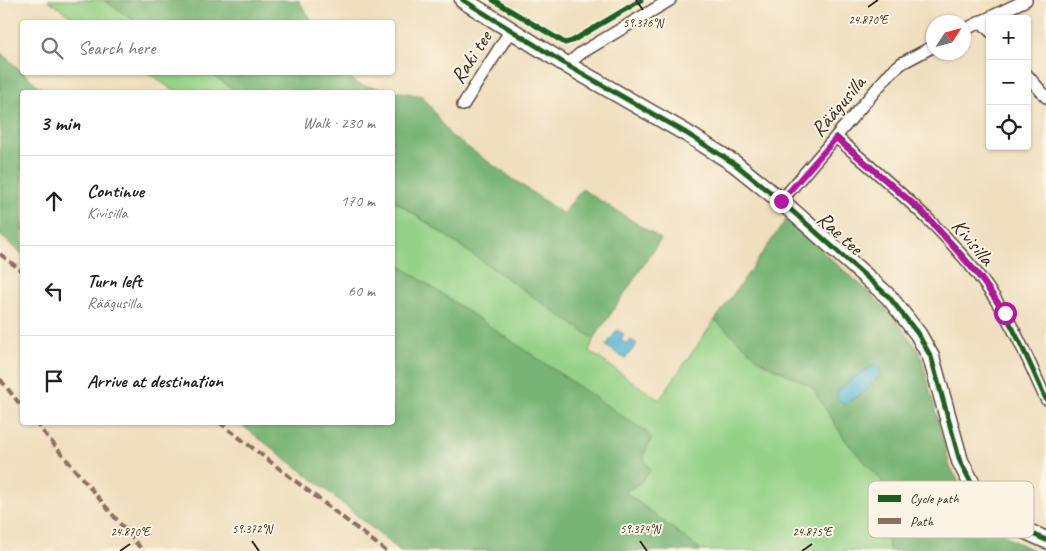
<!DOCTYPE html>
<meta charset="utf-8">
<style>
:root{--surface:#fff;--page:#f2f2f2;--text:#222;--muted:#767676;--line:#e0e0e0}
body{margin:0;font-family:Caveat,sans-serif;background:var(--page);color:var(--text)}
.controls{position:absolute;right:15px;top:15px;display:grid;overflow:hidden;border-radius:5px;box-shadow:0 1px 4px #0004}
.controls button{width:45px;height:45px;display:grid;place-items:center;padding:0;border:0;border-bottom:1px solid var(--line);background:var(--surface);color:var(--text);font:25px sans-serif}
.compass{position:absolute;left:926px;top:15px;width:45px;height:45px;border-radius:50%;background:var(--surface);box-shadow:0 1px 4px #0004;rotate:54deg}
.stop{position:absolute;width:15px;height:15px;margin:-11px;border:4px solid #b5179e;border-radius:50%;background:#fff}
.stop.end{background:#b5179e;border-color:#fff;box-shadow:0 1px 5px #0008}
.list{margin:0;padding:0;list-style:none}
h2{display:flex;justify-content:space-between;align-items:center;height:65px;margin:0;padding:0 20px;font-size:21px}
h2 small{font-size:16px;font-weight:400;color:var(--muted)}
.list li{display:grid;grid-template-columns:32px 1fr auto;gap:15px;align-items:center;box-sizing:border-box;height:90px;padding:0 20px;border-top:1px solid var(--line)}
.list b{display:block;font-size:19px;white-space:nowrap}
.list p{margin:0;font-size:16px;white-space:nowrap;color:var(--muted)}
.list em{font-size:16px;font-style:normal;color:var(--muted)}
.icon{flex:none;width:28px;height:28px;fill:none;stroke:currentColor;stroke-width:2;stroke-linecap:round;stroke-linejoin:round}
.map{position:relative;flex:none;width:1046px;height:551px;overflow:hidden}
.search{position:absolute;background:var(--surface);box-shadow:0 1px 4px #0004;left:20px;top:20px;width:375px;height:55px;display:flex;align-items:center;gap:12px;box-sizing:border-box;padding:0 18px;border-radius:5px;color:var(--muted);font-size:19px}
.panel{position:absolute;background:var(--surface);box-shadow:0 1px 4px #0004;left:20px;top:90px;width:375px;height:335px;border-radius:5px}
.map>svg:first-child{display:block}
</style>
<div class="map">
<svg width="1046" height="551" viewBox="0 0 1046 551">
<rect width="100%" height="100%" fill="#fcf5e5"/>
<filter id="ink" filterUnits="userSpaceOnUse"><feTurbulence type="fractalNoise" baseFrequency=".02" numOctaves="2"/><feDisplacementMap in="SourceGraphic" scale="10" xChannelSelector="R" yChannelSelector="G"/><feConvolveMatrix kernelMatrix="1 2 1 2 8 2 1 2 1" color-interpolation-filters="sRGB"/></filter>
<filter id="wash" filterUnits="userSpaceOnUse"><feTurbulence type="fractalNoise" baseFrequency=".0096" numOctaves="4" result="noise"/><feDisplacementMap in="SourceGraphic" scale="20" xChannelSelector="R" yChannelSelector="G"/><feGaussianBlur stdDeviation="1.12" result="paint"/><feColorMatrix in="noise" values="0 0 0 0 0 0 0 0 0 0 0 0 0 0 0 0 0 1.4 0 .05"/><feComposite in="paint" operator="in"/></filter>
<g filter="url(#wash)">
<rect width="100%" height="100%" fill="#f0dfbf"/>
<!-- green -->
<g fill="#95d288" stroke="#687e53">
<polygon points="48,0 104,0 136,22 79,22"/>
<polygon points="148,73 209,73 238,92 176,92"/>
<polygon points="392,199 594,338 589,351 659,400 715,320 762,362 811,386 846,441 898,499 880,510 890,551 702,551 625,492 641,482 646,432 393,261"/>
</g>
<!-- forest -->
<g fill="#78b474" stroke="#5a6f49">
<polygon points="104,0 298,0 313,22 136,22"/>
<polygon points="0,52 45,92 22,92 22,254 0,235"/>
<polygon points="209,73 348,73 356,84 423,96 450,135 563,214 582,189 661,239 594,339 393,199 392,92 238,92"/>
<polygon points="786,220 870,293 893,316 920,352 950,467 966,494 1010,539 1034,551 890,551 880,510 898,499 846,441 811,386 762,362 715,320"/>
<polygon points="393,261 646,432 652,438 643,456 650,470 641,482 625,492 702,551 400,551 319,484 239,423 392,422"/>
</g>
<!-- water -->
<g fill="#57b5d5" stroke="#49707a">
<polygon points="617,330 624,334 621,339 626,344 631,340 637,344 625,359 606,346"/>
<polygon points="872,366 879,367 881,375 864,392 843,405 837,398 837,392 848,382"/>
</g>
</g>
<g filter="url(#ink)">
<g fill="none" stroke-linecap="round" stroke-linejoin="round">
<!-- street casing -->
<g stroke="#564536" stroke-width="14">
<g id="street">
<polyline points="981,21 990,31"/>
<polyline points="964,30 1026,0"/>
<polyline points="567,65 581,53 670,0"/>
<polyline points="1027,75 1046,97"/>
<polyline points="463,105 511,30"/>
<path d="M836,137c61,53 126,105 168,176 17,27 28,57 42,86"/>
<polyline points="781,201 891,72 902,63 934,46"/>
</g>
</g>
<!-- secondary casing -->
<g stroke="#564536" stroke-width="19">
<polyline id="secondary" points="463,0 567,65 686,133 735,164 781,201 889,297 918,334 931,357 960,461 977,494 991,510 1006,522 1046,540"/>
</g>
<!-- street -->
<use href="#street" stroke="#fff" stroke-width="11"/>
<!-- secondary -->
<use href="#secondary" stroke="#fff" stroke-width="16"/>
<!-- quiet -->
<g stroke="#8d6e63" stroke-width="4" stroke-dasharray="8 4" stroke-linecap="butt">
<polyline points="0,254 22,271"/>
<polyline points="0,379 22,407"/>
<polyline points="35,422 143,551"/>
<polyline points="219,422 386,551"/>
</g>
<!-- cycleway casing -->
<g stroke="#fcf5e5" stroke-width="8">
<g id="cycleway">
<polyline points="463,0 567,65 686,133 735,164 781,201 889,297 918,334 931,357 960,461 977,494 991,510 1006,522 1046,540"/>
<polyline points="493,0 565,43 572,41 641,0"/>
<path d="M836,137c61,53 126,105 168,176 17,27 28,57 42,86"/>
</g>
</g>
<!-- cycleway -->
<use href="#cycleway" stroke="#1b5e20" stroke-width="5"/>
</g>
</g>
<g fill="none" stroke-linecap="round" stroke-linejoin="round" filter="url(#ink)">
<!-- route -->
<polyline stroke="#b5179e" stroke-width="6" points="781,201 836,138 922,211 980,277 1005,313"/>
</g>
<!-- ticks -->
<path fill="none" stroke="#3b2a1e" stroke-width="2" d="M636,0l7,10M868,7l10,-7M252,541l7,10M640,541l7,10M120,551l10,-7M802,551l10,-7"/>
<g text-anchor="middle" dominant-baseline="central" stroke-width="4" stroke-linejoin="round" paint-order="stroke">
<!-- street labels -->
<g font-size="21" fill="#3b2a1e" stroke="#fcf5e5">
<text transform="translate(471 57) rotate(-57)">Raki tee</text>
<text transform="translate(838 106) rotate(-50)">Räägusilla</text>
<text transform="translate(840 233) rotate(42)">Rae tee</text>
<text transform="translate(973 242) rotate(50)">Kivisilla</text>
</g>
</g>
<!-- legend -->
<rect x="868" y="481" width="166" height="57" rx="8" fill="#fcf5e5" stroke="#c2b8a9" stroke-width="1"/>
<rect x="878" y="495" width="23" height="7" fill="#1b5e20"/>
<rect x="878" y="518" width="23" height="6" fill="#8d6e63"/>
<g font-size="14" fill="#3b2a1e">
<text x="910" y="503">Cycle path</text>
<text x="910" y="526">Path</text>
</g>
<g font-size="12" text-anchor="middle" fill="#3b2a1e" stroke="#fcf5e5" stroke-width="4" stroke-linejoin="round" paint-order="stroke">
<text x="868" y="24">24.870°E</text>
<text x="643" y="27">59.376°N</text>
<text x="252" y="533">59.372°N</text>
<text x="640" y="533">59.374°N</text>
<text x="130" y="536">24.870°E</text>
<text x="812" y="536">24.875°E</text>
</g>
</svg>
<div class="controls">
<button>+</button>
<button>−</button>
<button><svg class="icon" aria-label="locate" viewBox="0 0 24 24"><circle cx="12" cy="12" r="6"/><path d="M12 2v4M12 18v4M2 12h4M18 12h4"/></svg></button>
</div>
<svg class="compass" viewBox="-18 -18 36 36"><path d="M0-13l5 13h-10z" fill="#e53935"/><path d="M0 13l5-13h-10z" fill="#767676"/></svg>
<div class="stop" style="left:1005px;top:313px"></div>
<div class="stop end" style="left:781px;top:201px"></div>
<div class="search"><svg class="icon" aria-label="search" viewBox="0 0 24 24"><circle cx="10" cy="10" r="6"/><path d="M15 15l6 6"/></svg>Search here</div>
<section class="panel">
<h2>3 min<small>Walk · 230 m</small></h2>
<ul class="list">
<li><svg class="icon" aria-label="ahead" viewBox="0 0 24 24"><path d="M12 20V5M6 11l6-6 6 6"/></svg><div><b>Continue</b><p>Kivisilla</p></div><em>170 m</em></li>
<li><svg class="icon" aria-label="left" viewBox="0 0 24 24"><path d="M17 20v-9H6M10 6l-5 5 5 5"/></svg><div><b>Turn left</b><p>Räägusilla</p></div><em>60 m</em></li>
<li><svg class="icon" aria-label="arrive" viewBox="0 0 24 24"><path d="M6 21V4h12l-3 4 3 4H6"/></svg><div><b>Arrive at destination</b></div></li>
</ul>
</section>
</div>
